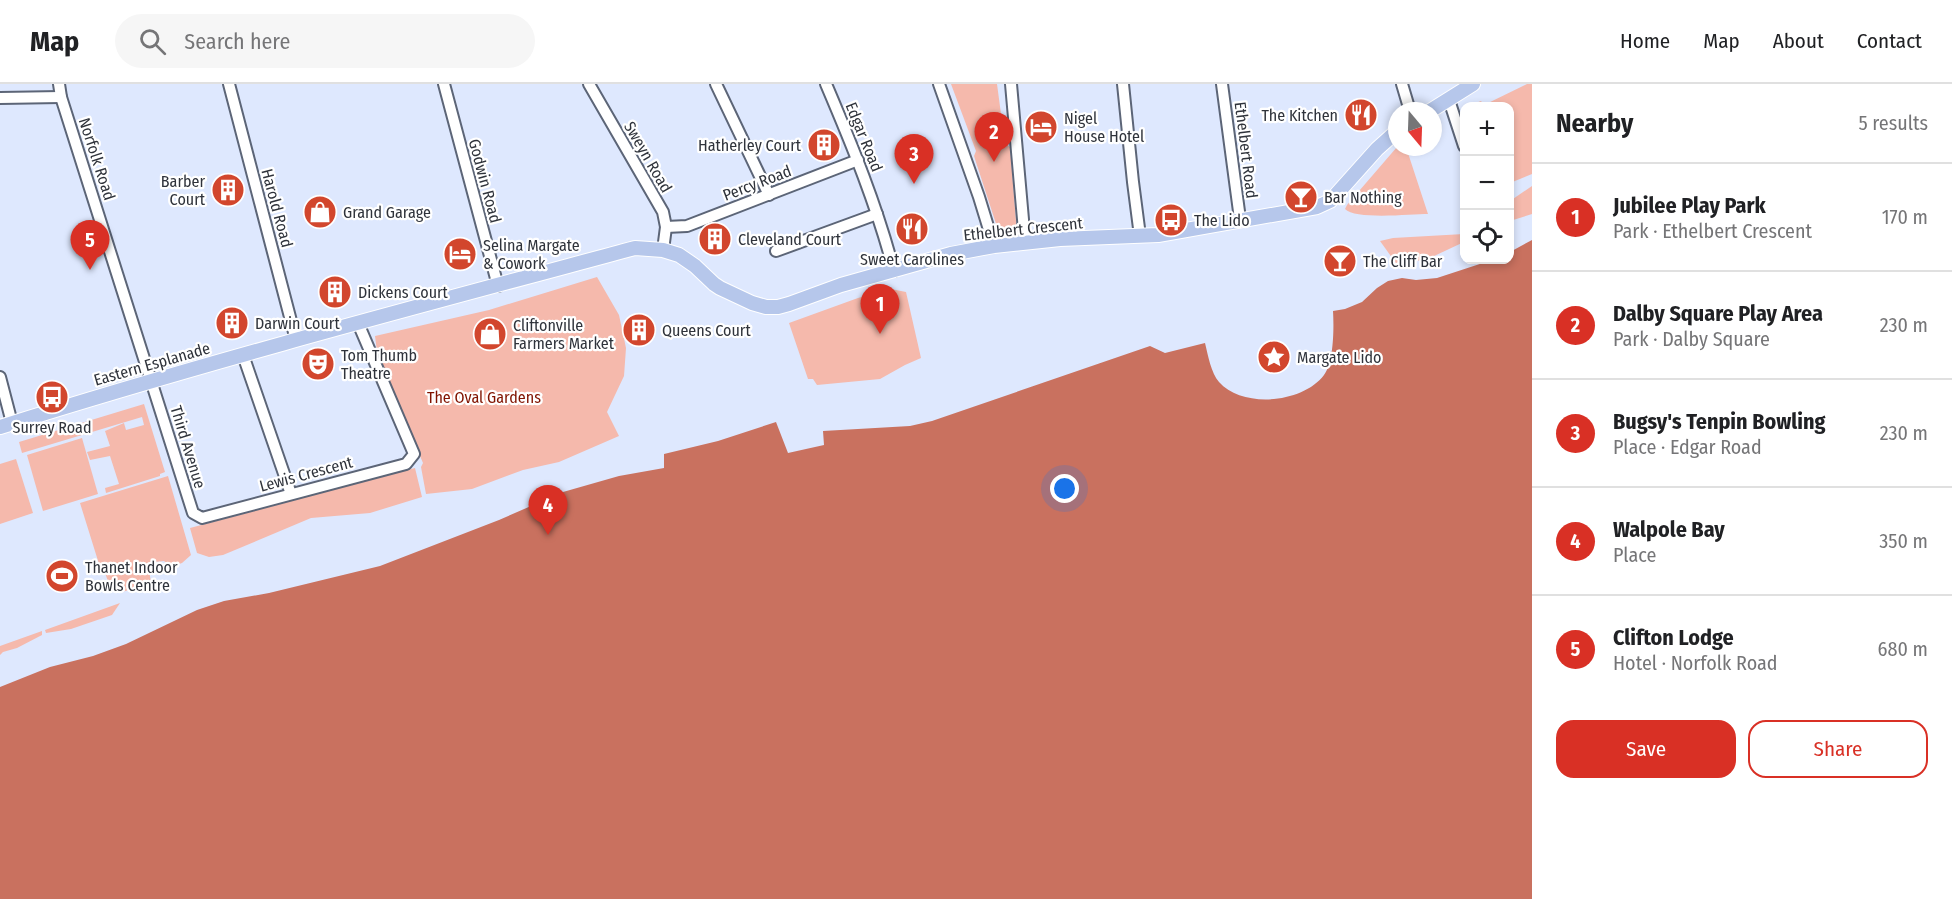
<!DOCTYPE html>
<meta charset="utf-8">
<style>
:root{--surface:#fff;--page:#f6f6f6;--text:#202124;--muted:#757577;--line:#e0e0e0;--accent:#d93025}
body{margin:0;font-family:"Fira Sans Condensed",sans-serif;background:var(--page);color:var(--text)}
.controls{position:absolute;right:18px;top:18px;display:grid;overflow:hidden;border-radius:12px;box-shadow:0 3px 9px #0003}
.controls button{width:54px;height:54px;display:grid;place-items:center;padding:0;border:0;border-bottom:2px solid var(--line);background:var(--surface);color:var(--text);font:30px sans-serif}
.compass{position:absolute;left:1388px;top:18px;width:54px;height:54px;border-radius:50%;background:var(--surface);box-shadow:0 3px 9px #0003;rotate:161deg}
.you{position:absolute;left:1065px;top:405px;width:21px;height:21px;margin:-15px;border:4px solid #fff;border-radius:50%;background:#1a73e8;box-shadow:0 0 0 9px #1a73e833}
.badge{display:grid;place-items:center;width:39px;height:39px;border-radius:50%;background:var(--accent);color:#fff;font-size:20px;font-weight:700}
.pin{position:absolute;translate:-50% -50px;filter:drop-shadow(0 2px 3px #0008)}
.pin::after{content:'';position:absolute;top:32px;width:21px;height:18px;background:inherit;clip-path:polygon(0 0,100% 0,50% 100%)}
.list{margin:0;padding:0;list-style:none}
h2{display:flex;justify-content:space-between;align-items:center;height:78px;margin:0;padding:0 24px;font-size:26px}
h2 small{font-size:20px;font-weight:400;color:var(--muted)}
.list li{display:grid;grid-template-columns:39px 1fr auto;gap:18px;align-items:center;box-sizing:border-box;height:108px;padding:0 24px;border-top:2px solid var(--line)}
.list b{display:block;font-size:22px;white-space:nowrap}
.list p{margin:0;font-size:20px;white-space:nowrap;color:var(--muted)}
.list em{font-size:20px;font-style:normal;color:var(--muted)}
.actions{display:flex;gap:12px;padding:18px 24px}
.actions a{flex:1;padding:14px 0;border:2px solid var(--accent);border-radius:18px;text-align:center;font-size:21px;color:var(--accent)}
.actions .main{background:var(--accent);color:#fff}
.icon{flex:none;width:33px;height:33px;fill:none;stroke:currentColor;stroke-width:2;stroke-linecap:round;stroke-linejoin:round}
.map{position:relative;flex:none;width:1532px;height:815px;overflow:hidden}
header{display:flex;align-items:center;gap:36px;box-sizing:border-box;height:84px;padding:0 30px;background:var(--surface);border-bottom:2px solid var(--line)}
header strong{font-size:28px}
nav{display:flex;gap:33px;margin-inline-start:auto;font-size:21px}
.search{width:420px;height:54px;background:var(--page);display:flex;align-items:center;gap:15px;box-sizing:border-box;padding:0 21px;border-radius:33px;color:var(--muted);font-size:22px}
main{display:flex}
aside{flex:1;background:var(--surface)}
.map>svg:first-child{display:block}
</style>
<header>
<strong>Map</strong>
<div class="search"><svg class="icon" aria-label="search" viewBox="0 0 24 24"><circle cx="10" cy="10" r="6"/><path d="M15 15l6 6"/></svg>Search here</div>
<nav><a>Home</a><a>Map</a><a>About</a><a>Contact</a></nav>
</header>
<main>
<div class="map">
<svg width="1532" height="815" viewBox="0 0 1532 815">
<rect width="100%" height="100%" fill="#dee8fe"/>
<!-- green -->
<g fill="#f5b9ac">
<polygon points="951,0 997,0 1005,60 1010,63 1017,149 1000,152 974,72 976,67"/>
<polygon points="1527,0 1532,0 1532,90 1510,99 1510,22 1468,22 1481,17 1484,21"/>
<path d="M1397,63h9l22,67c-17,0 -73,6 -83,-5l2,-4z"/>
<polygon points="1532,102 1532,130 1510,137 1510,117"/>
<polygon points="1464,150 1464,158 1432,173 1398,182 1380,157 1393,154"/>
<polygon points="597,193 619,231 626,264 624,292 607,328 619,352 559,378 523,386 472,405 426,410 421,383 423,379 378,275 375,252 489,226"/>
<polygon points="891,205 906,208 921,274 905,281 880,295 817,301 813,295 808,295 789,239 858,214"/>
<polygon points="144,320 165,388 160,390 160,392 106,409 105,404 119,400 110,372 90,376 87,368 110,362 105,347 124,339 126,346 144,341 142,333 22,369 19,358"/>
<polygon points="82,354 98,410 43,427 27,371"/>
<polygon points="16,375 33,429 0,440 0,380"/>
<polygon points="415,384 422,413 370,429 311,434 223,471 209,473 197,469 190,444"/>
<polygon points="168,392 191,471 182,479 171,483 164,477 155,478 149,485 151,499 119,509 111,506 102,480 99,480 80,419"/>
<polygon points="120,519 112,531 71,545 46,549 45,546"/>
<polygon points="42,547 42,551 17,564 3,568 0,571 0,562"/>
</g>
<!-- water -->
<path fill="#c9715f" d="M1532,156v659h-1532v-212l50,-20 43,-11 33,-12 71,-34 27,-9 45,-8 111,-27 119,-46 64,-28 56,-16 45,-8v-14l54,-13 58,-19 12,31 36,-8 -1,-14 87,-5 22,-5 218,-75 15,7 40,-10c3,12 6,30 14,39 24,27 84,21 105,-7 10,-13 10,-48 9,-64l12,-2 17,-7 15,-14 11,-7 14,-3 14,2 21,-2 55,-18h18v-8z"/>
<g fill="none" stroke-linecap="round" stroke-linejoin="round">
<!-- minor casing -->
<g stroke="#5c6577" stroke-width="14">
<g id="minor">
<polyline points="59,0 61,13 193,429 202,434 406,380 414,370 358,239"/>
<polyline points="229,0 296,256"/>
<polyline points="444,0 498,202"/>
<polyline points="589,0 663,128 666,143 663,166"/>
<polyline points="716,0 769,111"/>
<path d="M826,0c26,61 51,122 68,187"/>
<polyline points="939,0 979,113 994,162"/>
<polyline points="1011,0 1025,158"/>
<polyline points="1123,0 1133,98 1140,152"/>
<polyline points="1222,0 1240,135"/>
<polyline points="1402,0 1410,27"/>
<polyline points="0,14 61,13"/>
<polyline points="1449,16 1464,62"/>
<polyline points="666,143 687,142 858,76"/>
<polyline points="776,167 877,130"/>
<polyline points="243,271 291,410"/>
<polyline points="0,293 12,339"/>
</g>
</g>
<!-- major casing -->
<g stroke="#fff" stroke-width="16">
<g id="major">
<polyline points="1430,27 1473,0"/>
<path d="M0,343c210,-66 423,-122 635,-179l28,2 16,5 16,11 19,18 6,4 32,15 14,4h12l11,-3 52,-19 110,-31 43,-8 66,-7 98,-4 159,-28 13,-6 4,-4 43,-48 20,-18"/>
</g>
</g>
<!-- minor -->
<use href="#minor" stroke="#fff" stroke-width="10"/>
<!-- major -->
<use href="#major" stroke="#b6c7eb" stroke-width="14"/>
</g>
<!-- icons -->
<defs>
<g id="restaurant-disc" transform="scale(1.725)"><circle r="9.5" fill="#d2462d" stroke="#fff"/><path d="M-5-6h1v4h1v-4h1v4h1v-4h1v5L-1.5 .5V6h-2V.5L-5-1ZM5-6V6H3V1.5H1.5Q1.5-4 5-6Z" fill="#fff"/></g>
<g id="hotel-disc" transform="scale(1.725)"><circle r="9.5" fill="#d2462d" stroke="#fff"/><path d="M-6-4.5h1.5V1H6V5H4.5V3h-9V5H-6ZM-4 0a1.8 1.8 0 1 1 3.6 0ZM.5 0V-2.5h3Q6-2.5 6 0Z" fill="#fff"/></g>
<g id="building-disc" transform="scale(1.725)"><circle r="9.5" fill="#d2462d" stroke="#fff"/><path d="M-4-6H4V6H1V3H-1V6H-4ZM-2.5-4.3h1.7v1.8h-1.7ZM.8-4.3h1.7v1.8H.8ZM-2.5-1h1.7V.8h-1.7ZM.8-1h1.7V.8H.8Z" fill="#fff"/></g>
<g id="bar-disc" transform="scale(1.725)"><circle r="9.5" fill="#d2462d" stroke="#fff"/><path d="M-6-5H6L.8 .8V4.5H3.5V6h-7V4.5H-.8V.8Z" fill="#fff"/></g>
<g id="shop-disc" transform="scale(1.725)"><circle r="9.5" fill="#d2462d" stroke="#fff"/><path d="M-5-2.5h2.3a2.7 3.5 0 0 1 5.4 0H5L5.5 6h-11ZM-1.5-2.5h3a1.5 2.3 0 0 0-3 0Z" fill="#fff"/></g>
<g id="bus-disc" transform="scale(1.725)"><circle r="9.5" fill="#d2462d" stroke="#fff"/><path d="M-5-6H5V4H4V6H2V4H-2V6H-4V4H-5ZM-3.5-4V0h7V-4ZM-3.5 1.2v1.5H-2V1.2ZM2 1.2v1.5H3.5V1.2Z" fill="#fff"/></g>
<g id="sight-disc" transform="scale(1.725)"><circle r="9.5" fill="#d2462d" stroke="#fff"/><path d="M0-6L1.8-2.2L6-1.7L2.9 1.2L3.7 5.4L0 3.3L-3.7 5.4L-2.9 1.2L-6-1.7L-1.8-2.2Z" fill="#fff"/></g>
<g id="theatre-disc" transform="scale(1.725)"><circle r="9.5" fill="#d2462d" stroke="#fff"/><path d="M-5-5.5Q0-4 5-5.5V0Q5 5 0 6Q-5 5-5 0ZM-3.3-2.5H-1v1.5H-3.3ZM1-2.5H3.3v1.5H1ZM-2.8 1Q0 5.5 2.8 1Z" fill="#fff"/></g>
<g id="stadium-disc" transform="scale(1.725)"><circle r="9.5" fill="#d2462d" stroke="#fff"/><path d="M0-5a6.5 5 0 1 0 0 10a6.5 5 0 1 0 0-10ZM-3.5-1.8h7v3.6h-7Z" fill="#fff"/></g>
</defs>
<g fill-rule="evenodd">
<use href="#restaurant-disc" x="1361" y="31"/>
<use href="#hotel-disc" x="1041" y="43"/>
<use href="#building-disc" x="824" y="61"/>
<use href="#building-disc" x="228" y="106"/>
<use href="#bar-disc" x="1301" y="113"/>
<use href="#shop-disc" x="320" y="128"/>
<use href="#bus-disc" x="1171" y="136"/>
<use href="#restaurant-disc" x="912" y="145"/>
<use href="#building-disc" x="715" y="155"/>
<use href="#hotel-disc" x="460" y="170"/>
<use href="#bar-disc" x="1340" y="177"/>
<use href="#building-disc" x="335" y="208"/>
<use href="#building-disc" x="232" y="239"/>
<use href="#building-disc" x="639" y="246"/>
<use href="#shop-disc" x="490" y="250"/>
<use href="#sight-disc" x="1274" y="273"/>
<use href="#theatre-disc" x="318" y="280"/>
<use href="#bus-disc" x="52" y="313"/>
<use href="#stadium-disc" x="62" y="492"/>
</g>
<g text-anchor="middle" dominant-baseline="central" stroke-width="4.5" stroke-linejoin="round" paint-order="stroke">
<!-- poi labels -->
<g font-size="16" fill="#2f333b" stroke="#fff" text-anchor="start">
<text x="1338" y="31" text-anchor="end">The Kitchen</text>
<text x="1064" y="34">Nigel<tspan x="1064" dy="18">House Hotel</tspan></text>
<text x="801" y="61" text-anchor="end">Hatherley Court</text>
<text x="205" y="97" text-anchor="end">Barber<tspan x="205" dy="18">Court</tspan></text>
<text x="1324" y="113">Bar Nothing</text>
<text x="343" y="128">Grand Garage</text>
<text x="1194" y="136">The Lido</text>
<text x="738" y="155">Cleveland Court</text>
<text x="483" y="161">Selina Margate<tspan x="483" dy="18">&amp; Cowork</tspan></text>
<text x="912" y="175" text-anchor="middle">Sweet Carolines</text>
<text x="1363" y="177">The Cliff Bar</text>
<text x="358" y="208">Dickens Court</text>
<text x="255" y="239">Darwin Court</text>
<text x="513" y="241">Cliftonville<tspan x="513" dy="18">Farmers Market</tspan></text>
<text x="662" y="246">Queens Court</text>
<text x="341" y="271">Tom Thumb<tspan x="341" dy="18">Theatre</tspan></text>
<text x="1297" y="273">Margate Lido</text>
<text x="52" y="343" text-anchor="middle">Surrey Road</text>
<text x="85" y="483">Thanet Indoor<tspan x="85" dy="18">Bowls Centre</tspan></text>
</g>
<!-- street labels -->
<g font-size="16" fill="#2f333b" stroke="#fff">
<text transform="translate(864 53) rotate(68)">Edgar Road</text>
<text transform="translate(1246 66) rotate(83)">Ethelbert Road</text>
<text transform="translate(648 73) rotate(60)">Sweyn Road</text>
<text transform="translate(97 75) rotate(72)">Norfolk Road</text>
<text transform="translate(485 97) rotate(75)">Godwin Road</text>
<text transform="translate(757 99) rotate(-21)">Percy Road</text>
<text transform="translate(277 124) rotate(75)">Harold Road</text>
<text transform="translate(1023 145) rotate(-6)">Ethelbert Crescent</text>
<text transform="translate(152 280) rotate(-16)">Eastern Esplanade</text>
<text transform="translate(188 363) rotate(73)">Third Avenue</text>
<text transform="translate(306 390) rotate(-15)">Lewis Crescent</text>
</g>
<!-- park labels -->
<g font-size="16" fill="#811300" stroke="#fff">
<text x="484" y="313">The Oval Gardens</text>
</g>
</g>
</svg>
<div class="controls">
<button>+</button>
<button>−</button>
<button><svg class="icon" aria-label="locate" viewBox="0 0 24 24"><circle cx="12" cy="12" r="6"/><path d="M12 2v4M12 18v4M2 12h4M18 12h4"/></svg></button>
</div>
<svg class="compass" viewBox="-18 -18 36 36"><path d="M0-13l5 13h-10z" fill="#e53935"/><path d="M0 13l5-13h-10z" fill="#757577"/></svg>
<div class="you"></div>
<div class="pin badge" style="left:880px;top:250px">1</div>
<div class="pin badge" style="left:994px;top:78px">2</div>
<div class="pin badge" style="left:914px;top:100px">3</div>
<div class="pin badge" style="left:548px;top:451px">4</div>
<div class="pin badge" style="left:90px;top:186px">5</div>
</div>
<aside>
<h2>Nearby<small>5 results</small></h2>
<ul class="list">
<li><span class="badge">1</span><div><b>Jubilee Play Park</b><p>Park · Ethelbert Crescent</p></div><em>170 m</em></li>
<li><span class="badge">2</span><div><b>Dalby Square Play Area</b><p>Park · Dalby Square</p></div><em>230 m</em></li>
<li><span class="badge">3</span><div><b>Bugsy's Tenpin Bowling</b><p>Place · Edgar Road</p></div><em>230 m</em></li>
<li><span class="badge">4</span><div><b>Walpole Bay</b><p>Place</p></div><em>350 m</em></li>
<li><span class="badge">5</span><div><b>Clifton Lodge</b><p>Hotel · Norfolk Road</p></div><em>680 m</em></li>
</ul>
<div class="actions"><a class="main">Save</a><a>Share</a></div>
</aside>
</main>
